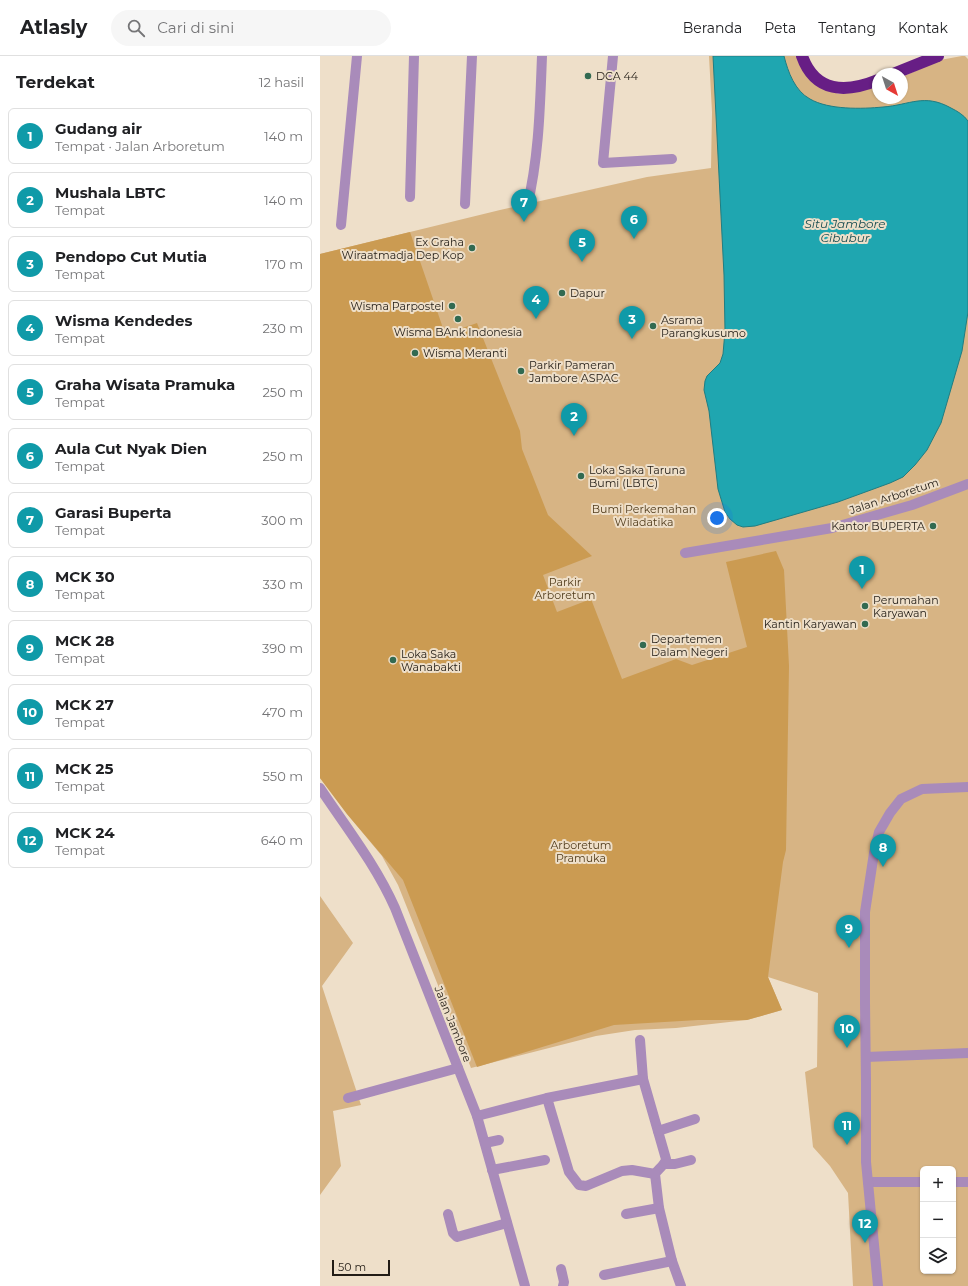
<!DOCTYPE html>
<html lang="id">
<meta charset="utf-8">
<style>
:root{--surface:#fff;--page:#f6f6f6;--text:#202124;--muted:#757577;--line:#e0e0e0;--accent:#326a51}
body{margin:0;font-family:Montserrat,sans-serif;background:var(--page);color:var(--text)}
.controls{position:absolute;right:12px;bottom:12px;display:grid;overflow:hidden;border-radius:6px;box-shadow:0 1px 3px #0004}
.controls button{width:36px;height:36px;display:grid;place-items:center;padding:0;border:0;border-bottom:1px solid var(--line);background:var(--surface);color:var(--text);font:20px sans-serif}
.compass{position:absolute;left:552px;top:12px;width:36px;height:36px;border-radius:50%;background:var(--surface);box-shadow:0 1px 3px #0004;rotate:141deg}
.scale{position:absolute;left:12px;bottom:10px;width:58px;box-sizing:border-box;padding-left:4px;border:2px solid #221c15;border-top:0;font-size:11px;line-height:14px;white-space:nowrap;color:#221c15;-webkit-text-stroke:3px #eedfc9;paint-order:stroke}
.you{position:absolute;left:397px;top:462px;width:14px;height:14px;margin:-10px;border:3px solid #fff;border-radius:50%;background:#1a73e8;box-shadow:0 0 0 6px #1a73e833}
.badge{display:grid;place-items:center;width:26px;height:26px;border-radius:50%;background:var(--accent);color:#fff;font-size:13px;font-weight:700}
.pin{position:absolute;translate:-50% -33px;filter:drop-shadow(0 1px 2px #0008)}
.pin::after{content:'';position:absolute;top:21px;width:14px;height:12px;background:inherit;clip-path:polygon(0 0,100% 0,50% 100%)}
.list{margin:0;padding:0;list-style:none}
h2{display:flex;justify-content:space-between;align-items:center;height:52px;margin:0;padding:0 16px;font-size:17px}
h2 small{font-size:13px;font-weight:400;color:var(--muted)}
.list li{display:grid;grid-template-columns:26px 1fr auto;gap:12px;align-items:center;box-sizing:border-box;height:56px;margin:0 8px 8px;padding:0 8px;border:1px solid var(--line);border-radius:6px}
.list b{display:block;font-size:15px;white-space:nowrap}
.list p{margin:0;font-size:13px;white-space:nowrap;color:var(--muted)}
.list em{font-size:13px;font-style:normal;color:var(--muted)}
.icon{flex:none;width:22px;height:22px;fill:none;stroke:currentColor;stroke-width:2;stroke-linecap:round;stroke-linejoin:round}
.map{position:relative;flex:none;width:648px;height:1230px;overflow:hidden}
header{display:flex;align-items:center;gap:24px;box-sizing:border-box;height:56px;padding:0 20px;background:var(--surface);border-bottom:1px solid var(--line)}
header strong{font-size:19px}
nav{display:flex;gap:22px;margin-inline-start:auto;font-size:14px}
.search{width:280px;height:36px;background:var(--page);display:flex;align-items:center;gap:10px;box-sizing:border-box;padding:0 14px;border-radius:22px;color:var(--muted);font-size:15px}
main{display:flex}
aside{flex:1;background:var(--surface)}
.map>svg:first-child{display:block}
</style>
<header>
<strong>Atlasly</strong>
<div class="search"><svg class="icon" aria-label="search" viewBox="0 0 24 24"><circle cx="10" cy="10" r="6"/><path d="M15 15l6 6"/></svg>Cari di sini</div>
<nav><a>Beranda</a><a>Peta</a><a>Tentang</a><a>Kontak</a></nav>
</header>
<main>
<aside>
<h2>Terdekat<small>12 hasil</small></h2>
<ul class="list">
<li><span class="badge" style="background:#0f9aa8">1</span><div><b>Gudang air</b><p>Tempat · Jalan Arboretum</p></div><em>140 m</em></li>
<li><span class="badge" style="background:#0f9aa8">2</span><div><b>Mushala LBTC</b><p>Tempat</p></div><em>140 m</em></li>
<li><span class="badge" style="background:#0f9aa8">3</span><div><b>Pendopo Cut Mutia</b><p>Tempat</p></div><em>170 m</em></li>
<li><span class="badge" style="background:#0f9aa8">4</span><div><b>Wisma Kendedes</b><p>Tempat</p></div><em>230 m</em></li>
<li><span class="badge" style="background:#0f9aa8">5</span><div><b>Graha Wisata Pramuka</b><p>Tempat</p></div><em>250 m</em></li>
<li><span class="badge" style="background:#0f9aa8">6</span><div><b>Aula Cut Nyak Dien</b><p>Tempat</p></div><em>250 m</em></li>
<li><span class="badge" style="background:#0f9aa8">7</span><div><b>Garasi Buperta</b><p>Tempat</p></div><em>300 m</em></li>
<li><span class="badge" style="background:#0f9aa8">8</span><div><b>MCK 30</b><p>Tempat</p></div><em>330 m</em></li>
<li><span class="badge" style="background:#0f9aa8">9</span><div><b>MCK 28</b><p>Tempat</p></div><em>390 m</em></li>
<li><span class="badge" style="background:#0f9aa8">10</span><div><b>MCK 27</b><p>Tempat</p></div><em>470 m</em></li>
<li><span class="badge" style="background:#0f9aa8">11</span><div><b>MCK 25</b><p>Tempat</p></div><em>550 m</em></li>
<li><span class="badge" style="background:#0f9aa8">12</span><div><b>MCK 24</b><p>Tempat</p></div><em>640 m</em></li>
</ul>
</aside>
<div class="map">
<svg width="648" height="1230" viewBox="0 0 648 1230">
<rect width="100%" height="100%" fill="#eedfc9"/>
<!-- green -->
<g fill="#d7b484" fill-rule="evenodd">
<path d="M389,0h90l29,33 10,5 40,-7v11h24v-21l38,-17 22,-4h3l3,3v1227h-115l-5,-93 -18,-27 -17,-19 -8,-75 12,-5 1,-74 -50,-16 14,33 -35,10 -71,8 -41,2 -39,6 -125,32 -73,-183 -16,-29 -35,-42 -27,-36v-524l180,-44 147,-33 64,-9 1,-56zM603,1113h30v102h-30z"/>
<polygon points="0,840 33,887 2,930 41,1049 13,1055 21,1110 0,1139"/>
</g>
<!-- forest -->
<polygon fill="#cb9b52" points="90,176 125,278 157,267 200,375 202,393 228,459 272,500 223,519 237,556 271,543 302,623 356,603 372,609 427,591 406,506 456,495 464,514 469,610 466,794 463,806 448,921 462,954 427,964 378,964 294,969 157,1011 83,824 27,758 0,722 0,198"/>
<!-- water -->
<path fill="#1fa6b0" stroke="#207d82" d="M393,0h71c4,16 11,35 26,43 19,11 52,10 73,8 27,-2 41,-14 68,1 6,3 13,7 17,13v191l-6,39 -21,72 -14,27 -12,15 -12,12 -13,6 -52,19 -83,24 -12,1 -6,-2 -7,-6 -5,-7 -7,-23 -9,-78 -5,-21 1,-9 2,-5 13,-13 3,-9 2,-23 -1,-56z"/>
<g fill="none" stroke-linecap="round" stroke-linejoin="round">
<!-- minor -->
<g stroke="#a98bba" stroke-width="10">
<polyline points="293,0 283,107 352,103"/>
<polyline points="90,141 94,0"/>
<polyline points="145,148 152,0"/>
<path d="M207,151c12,-50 13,-100 15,-151"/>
<polyline points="21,169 37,0"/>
<polyline points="365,497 512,472 592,449 648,428"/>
<path d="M0,732c26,39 56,77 75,120l82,208 48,170"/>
<path d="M320,984l3,39 23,80c-1,6 -8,10 -11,15l4,34 13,53 9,25"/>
<polyline points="546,1001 648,997"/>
<polyline points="28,1042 138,1012"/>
<polyline points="227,1042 249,1116 259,1129 266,1130 302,1115 312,1114 335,1118"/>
<polyline points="157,1060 227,1042 323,1023"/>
<polyline points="338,1075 375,1063"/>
<polyline points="165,1087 179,1084"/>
<polyline points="345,1108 355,1108 371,1104"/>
<polyline points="172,1114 225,1104"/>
<polyline points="548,1126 603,1126"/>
<polyline points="633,1126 648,1126"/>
<polyline points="128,1158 133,1177 137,1181 187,1167"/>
<polyline points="306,1158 339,1152"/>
<polyline points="241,1213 244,1226 243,1230"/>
<polyline points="284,1219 352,1205"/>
<polyline points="558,1230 546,1106 546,1026 545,947 545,856 554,797 559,776 570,757 581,743 602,733 648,731"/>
</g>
<!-- highway -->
<g stroke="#671e85" stroke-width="12">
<path d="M482,0c13,37 44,37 76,24"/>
<polyline points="573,18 618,0"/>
</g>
</g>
<!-- markers -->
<g fill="#326a51" stroke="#eedfc9" stroke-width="1.5">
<circle cx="268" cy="20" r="4"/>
<circle cx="152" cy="192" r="4"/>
<circle cx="242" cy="237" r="4"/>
<circle cx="132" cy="250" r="4"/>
<circle cx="138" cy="263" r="4"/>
<circle cx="333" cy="270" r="4"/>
<circle cx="95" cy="297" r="4"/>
<circle cx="201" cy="315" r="4"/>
<circle cx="261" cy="420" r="4"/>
<circle cx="613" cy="470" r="4"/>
<circle cx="545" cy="550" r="4"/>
<circle cx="545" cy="568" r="4"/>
<circle cx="323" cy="589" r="4"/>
<circle cx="73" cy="604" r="4"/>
</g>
<g text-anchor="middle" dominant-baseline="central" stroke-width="4" stroke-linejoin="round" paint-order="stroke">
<!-- poi labels -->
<g font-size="11" fill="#221c15" stroke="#eedfc9" text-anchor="start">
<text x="276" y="20">DCA 44</text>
<text x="144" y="186" text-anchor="end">Ex Graha<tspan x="144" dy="13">Wiraatmadja Dep Kop</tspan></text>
<text x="250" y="237">Dapur</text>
<text x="124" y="250" text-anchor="end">Wisma Parpostel</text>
<text x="341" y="264">Asrama<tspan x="341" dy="13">Parangkusumo</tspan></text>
<text x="138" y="276" text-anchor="middle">Wisma BAnk Indonesia</text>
<text x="103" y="297">Wisma Meranti</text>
<text x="209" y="309">Parkir Pameran<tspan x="209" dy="13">Jambore ASPAC</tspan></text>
<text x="269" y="414">Loka Saka Taruna<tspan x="269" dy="13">Bumi (LBTC)</tspan></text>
<text x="605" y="470" text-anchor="end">Kantor BUPERTA</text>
<text x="553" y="544">Perumahan<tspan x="553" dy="13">Karyawan</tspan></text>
<text x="537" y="568" text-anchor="end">Kantin Karyawan</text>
<text x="331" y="583">Departemen<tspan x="331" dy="13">Dalam Negeri</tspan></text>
<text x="81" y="598">Loka Saka<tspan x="81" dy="13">Wanabakti</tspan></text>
</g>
<!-- street labels -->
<g font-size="11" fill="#221c15" stroke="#eedfc9">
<text transform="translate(574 440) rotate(-18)">Jalan Arboretum</text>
<text transform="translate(133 968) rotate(68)">Jalan Jambore</text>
</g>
<!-- park labels -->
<g font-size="11" fill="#513c1c" stroke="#eedfc9">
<text x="324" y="453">Bumi Perkemahan<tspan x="324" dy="13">Wiladatika</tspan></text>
<text x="245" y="526">Parkir<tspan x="245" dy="13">Arboretum</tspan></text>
<text x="261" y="789">Arboretum<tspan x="261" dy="13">Pramuka</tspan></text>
</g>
<!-- water labels -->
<g font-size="12" font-style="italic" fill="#194e52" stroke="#eedfc9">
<text x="525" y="167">Situ Jambore<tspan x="525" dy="14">Cibubur</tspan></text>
</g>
</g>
</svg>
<div class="controls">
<button>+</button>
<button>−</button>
<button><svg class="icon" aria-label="layers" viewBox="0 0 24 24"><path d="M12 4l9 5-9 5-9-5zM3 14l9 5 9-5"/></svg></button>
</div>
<svg class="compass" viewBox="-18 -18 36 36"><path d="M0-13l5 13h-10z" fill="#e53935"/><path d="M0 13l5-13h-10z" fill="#757577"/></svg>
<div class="scale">50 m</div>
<div class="you"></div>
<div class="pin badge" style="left:542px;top:533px;background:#0f9aa8">1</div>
<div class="pin badge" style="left:254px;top:380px;background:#0f9aa8">2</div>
<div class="pin badge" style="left:312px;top:283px;background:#0f9aa8">3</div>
<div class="pin badge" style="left:216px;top:263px;background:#0f9aa8">4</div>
<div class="pin badge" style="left:262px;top:206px;background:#0f9aa8">5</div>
<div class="pin badge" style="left:314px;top:183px;background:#0f9aa8">6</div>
<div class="pin badge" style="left:204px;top:166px;background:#0f9aa8">7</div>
<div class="pin badge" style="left:563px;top:811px;background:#0f9aa8">8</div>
<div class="pin badge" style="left:529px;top:892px;background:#0f9aa8">9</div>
<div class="pin badge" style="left:527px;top:992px;background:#0f9aa8">10</div>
<div class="pin badge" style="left:527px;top:1089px;background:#0f9aa8">11</div>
<div class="pin badge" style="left:545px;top:1187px;background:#0f9aa8">12</div>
</div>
</main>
